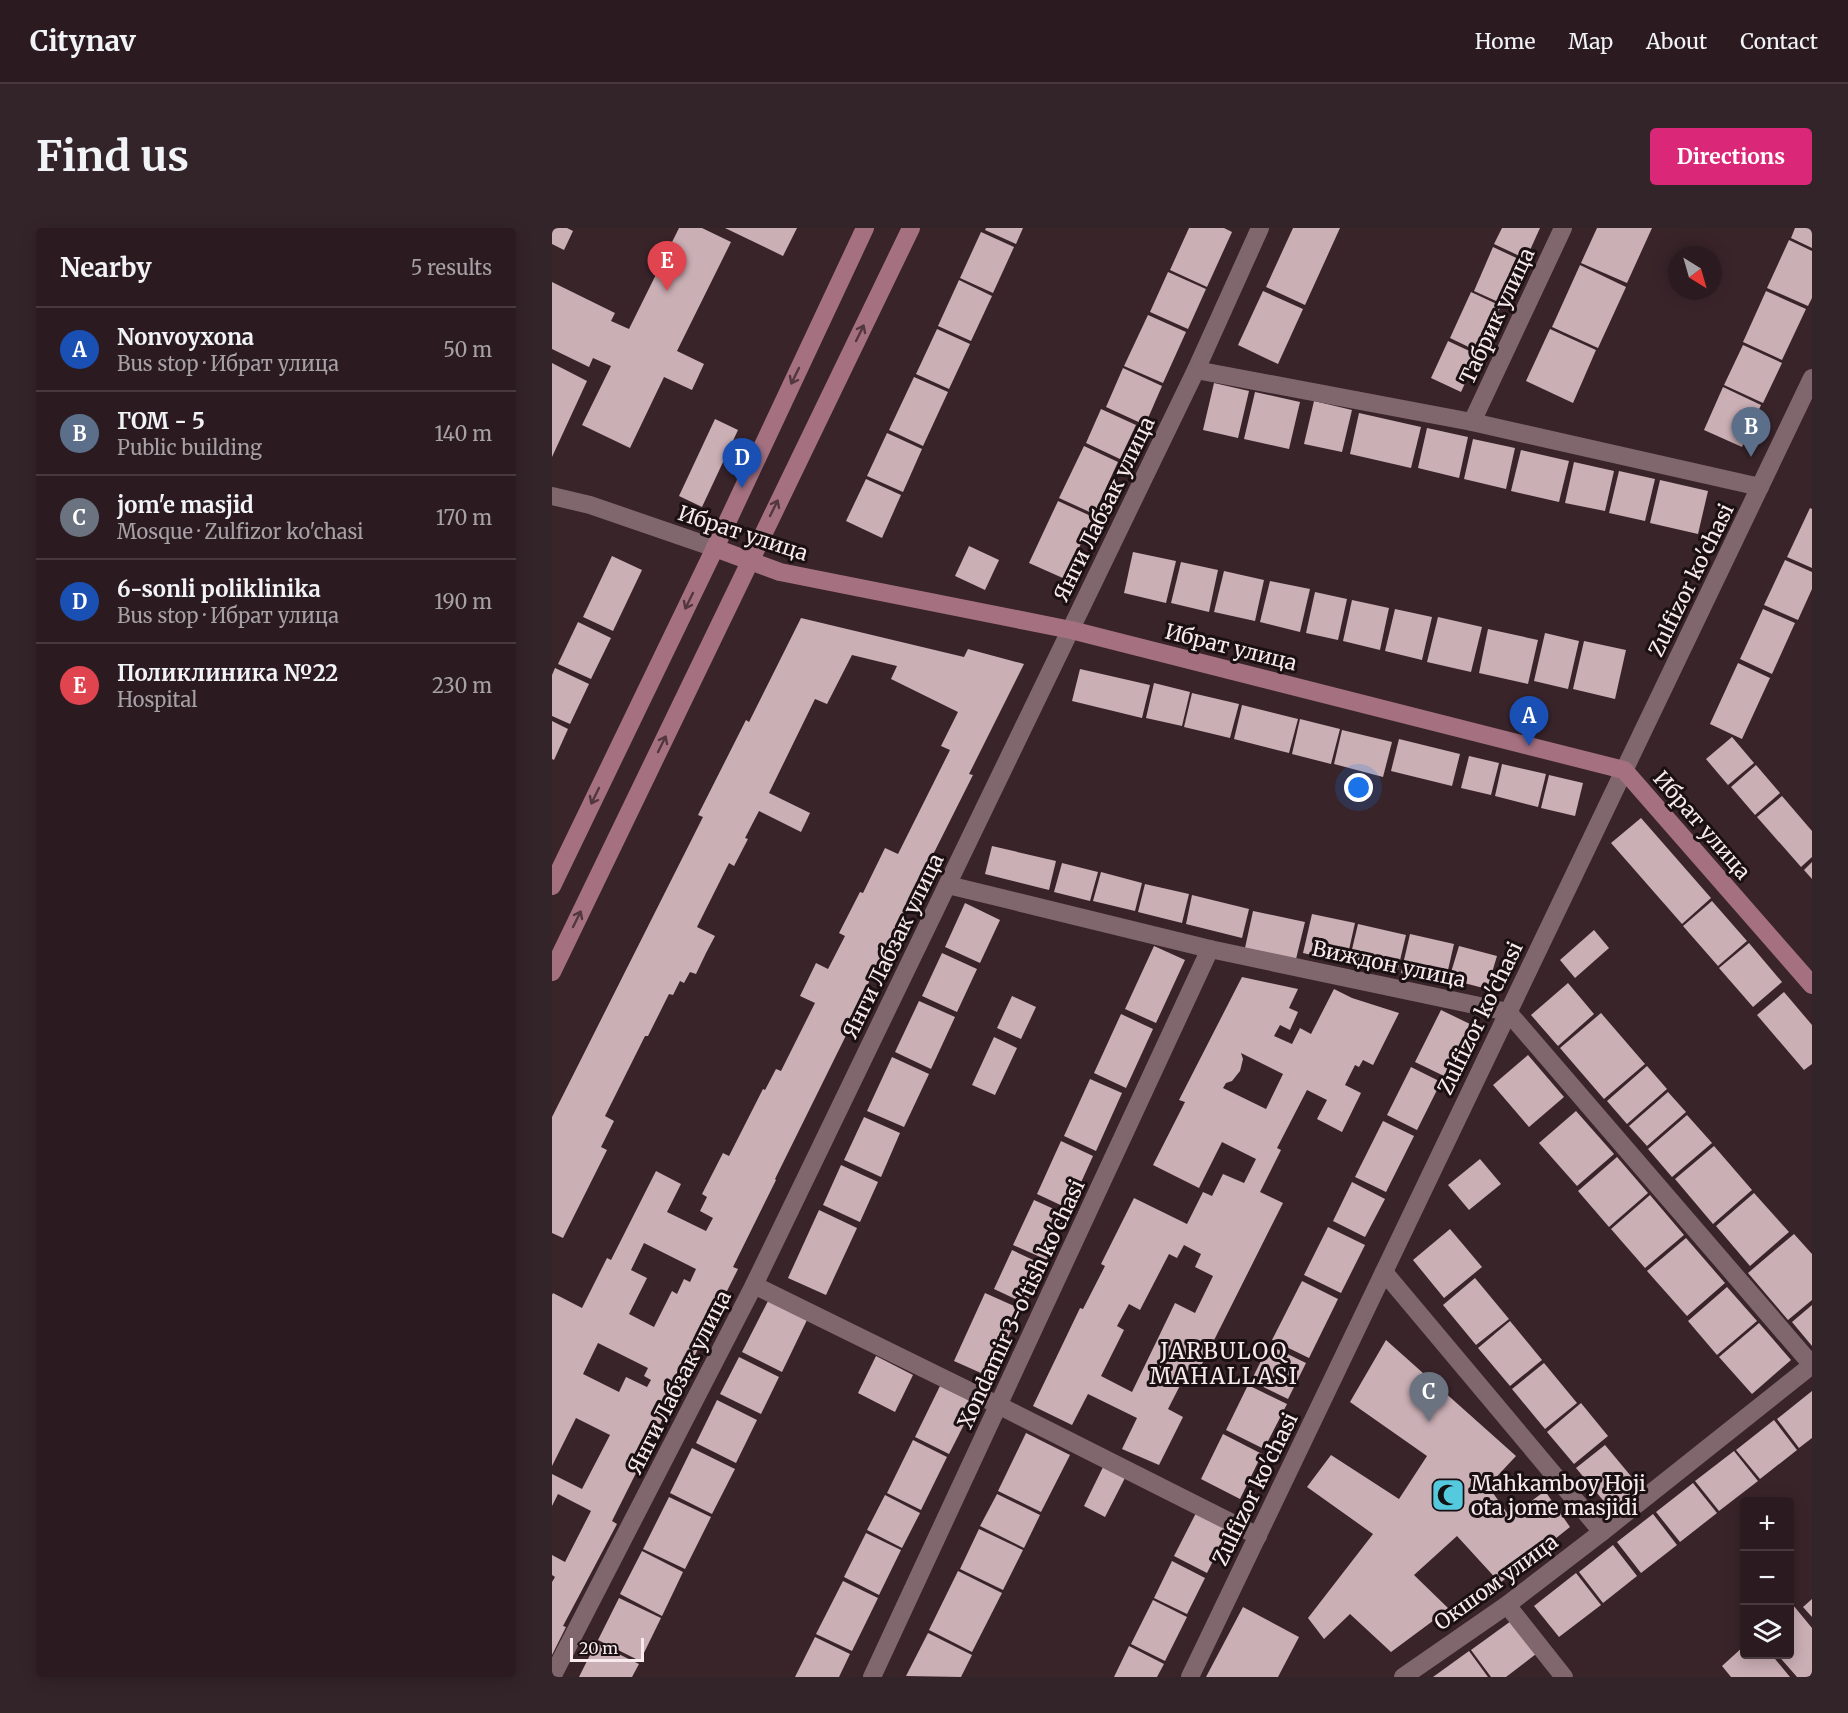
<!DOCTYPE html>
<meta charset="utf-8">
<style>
:root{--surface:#2b1b20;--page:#332429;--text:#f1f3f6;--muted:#a6a1a5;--line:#47393e;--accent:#db2777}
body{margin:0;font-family:Merriweather,serif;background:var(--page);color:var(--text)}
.controls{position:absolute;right:18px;bottom:18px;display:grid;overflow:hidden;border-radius:6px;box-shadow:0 3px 15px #0003}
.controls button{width:54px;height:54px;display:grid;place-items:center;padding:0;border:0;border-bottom:2px solid var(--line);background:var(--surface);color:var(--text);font:30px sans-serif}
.compass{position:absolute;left:1116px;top:18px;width:54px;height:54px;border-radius:50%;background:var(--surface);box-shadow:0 3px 15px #0003;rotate:143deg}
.scale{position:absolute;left:18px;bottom:15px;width:74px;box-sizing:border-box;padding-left:6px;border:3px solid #f8e9ec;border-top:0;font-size:16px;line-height:21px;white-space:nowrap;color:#f8e9ec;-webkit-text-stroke:4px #1a1013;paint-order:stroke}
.you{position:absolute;left:807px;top:560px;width:21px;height:21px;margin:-15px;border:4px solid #fff;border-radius:50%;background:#1a73e8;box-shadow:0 0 0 9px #1a73e833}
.badge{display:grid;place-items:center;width:39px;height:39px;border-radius:50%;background:var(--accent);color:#fff;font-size:20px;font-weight:700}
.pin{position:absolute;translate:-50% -50px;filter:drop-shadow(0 2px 3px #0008)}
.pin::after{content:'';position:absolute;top:32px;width:21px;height:18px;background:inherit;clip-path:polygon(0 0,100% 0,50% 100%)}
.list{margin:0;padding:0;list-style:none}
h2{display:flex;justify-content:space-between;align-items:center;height:78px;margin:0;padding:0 24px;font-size:26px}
h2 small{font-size:20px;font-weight:400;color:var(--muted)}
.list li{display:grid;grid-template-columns:39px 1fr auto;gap:18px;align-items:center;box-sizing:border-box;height:84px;padding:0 24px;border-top:2px solid var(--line)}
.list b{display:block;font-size:22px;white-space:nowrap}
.list p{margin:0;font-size:20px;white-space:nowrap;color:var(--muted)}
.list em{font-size:20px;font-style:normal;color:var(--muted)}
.icon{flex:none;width:33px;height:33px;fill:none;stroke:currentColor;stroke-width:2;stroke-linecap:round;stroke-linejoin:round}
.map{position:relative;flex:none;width:1260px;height:1449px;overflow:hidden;border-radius:6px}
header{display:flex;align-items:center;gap:36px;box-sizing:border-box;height:84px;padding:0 30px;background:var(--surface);border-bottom:2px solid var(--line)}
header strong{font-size:28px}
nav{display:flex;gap:33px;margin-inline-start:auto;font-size:21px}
.intro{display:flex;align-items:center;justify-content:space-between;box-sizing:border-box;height:144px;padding:0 36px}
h1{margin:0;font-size:42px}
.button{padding:15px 27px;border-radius:6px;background:var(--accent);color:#fff;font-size:21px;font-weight:700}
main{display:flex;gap:36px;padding:0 36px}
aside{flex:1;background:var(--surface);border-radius:6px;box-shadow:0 3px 15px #0003}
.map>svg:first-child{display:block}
</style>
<header>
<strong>Citynav</strong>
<nav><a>Home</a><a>Map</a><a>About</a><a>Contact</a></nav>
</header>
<div class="intro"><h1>Find us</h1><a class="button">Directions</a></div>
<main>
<aside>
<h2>Nearby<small>5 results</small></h2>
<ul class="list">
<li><span class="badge" style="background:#1a4fb4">A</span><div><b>Nonvoyxona</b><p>Bus stop · Ибрат улица</p></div><em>50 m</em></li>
<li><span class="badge" style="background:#5c6f8a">B</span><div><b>ГОМ - 5</b><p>Public building</p></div><em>140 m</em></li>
<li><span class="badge" style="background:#6b7280">C</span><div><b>jom'e masjid</b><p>Mosque · Zulfizor ko'chasi</p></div><em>170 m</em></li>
<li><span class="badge" style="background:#1a4fb4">D</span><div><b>6-sonli poliklinika</b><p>Bus stop · Ибрат улица</p></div><em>190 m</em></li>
<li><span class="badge" style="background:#e0444e">E</span><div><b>Поликлиника №22</b><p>Hospital</p></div><em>230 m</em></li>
</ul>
</aside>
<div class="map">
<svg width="1260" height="1449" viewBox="0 0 1260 1449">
<rect width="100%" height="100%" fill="#39242a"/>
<!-- building -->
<g fill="#caafb5" fill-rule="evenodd">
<polygon points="0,0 15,0 21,3 12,22 0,16"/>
<polygon points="127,0 150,0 179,14 125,123 152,136 140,162 112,149 78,220 30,197 59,138 41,130 37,139 0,121 0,54 63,85 59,93 77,101"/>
<polygon points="173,0 245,0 231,28"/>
<polygon points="434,0 471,0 464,16 433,2"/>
<polygon points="637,0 672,0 680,4 655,59 618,42"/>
<polygon points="741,0 788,0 753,77 714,59"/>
<polygon points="950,0 988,0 974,31 942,16"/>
<polygon points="1045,0 1100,0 1075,55 1029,35"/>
<polygon points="1243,0 1260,0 1260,20 1239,10"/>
<polygon points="429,4 462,19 441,65 408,50"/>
<polygon points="1237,12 1260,23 1260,70 1256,78 1215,60"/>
<polygon points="941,19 973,34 953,77 922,63"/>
<polygon points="1028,37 1074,59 1046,120 1000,99"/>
<polygon points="616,44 654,61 636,101 598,84"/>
<polygon points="407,52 440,68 419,113 386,98"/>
<polygon points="711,63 751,81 726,136 686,117"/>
<polygon points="1214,63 1254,81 1230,132 1191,114"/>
<polygon points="919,64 949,78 927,124 898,110"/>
<polygon points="596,87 634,104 611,155 572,138"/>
<polygon points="385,101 418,116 397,161 364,146"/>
<polygon points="998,101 1044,122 1021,175 974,153"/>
<polygon points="896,113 926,127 909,164 879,150"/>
<polygon points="1191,117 1230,135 1211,175 1172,157"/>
<polygon points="0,135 35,153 0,229"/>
<polygon points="571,140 610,158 593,197 554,179"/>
<polygon points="362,149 396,164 371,218 337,202"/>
<polygon points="662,155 697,163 686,210 651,202"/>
<polygon points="1171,159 1209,177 1190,219 1152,202"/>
<polygon points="703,164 748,174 737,221 692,211"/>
<polygon points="762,173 800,182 790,224 752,216"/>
<polygon points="549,181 584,197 568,231 534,215"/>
<polygon points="807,185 869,199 859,240 798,226"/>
<polygon points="163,191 186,202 150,279 127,268"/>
<polygon points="875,200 916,209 907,250 866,240"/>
<polygon points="335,205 370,221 351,264 315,248"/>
<polygon points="921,211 963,220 954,261 912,251"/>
<polygon points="532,218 566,234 542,286 507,270"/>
<polygon points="969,222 1017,233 1007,274 959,263"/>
<polygon points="1022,234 1062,243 1053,283 1013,275"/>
<polygon points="1067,243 1103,251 1093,293 1057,285"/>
<polygon points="314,251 349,267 330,310 294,293"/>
<polygon points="1108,252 1156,263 1146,306 1098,295"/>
<polygon points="506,273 541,289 513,351 477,335"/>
<polygon points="1258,280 1260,281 1260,340 1235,329"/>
<polygon points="417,318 447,332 433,362 403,348"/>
<polygon points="581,324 624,333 614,375 572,365"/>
<polygon points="60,328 90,342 61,403 31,389"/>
<polygon points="1233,332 1260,344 1260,361 1246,392 1212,377"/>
<polygon points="629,334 666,342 657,384 619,375"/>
<polygon points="672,343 712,352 703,393 662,384"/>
<polygon points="718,353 758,361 748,404 708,394"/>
<polygon points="763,364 795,371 786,412 754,405"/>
<polygon points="800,372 837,380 828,422 791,413"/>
<polygon points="843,381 880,389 870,432 833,423"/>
<polygon points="1211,381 1243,395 1220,446 1188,431"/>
<polygon points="886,389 930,399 919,444 875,434"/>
<path d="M249,390l163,39 4,-8 56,15 -55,110 4,1 -107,213 3,1 -94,190 1,1 -43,87 5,2 -126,252 5,3 -54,102 3,1 -14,28v-73l3,-5 -3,-2v-20l13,7 26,-51 -33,-17 -6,12v-32l30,15 28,-54 -34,-17 -24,48v-171l1,-2 29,15 25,-50 4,2 45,-89 25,13 -14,28 39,19 7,-13 -13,-7 7,-14 -5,-3 21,-41 6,3 34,-67 2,1 11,-21 5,2 34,-68 -15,-7 16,-33 12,6 17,-33 -6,-3 21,-41 3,1 22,-45 13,6 52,-104 -9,-4 17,-34 -67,-33 6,-13 -45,-11 -25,49 -12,-5 -46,94 41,20 -9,19 -42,-21 -14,27 3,1 -14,27 -5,-3 -32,64 18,9 -9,17 -10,21 -6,-2 -6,11 -4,-2 -7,14 -4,-1 -21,42h-3l-40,80 9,5 -13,26 6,3 -44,88 -11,-5v-116l151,-300 -5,-2 48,-95 3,2zM92,1015l52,26 -6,13 -6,-3 -7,15 -5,-3 -18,36 -25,-13 18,-36 -16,-8zM46,1115l50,25 -4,8 7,4 -4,7 -21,-10 -7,15 -36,-18z"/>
<polygon points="26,394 59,410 39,451 6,436"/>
<polygon points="936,401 986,412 976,456 927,445"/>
<polygon points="993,405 1027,413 1016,461 982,453"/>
<polygon points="1032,413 1074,422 1063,471 1021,461"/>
<polygon points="1186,435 1218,450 1190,511 1158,496"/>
<polygon points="3,440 37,456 18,496 0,488 0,447"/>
<polygon points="528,441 598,457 590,490 520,473"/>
<polygon points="602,455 638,464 630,498 594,490"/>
<polygon points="640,465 687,476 678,510 632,499"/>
<polygon points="690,477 746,491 737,525 682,511"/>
<polygon points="748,491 788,501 779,536 740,526"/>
<polygon points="0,493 16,501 2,532 0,531"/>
<polygon points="790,502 840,514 831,549 782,536"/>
<polygon points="1180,509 1202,535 1176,557 1154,531"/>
<polygon points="847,511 908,526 900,558 839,543"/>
<polygon points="917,528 947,535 939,567 909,560"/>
<polygon points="950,536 994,546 986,579 943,568"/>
<polygon points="1204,537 1228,565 1203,587 1179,559"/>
<polygon points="997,547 1031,555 1023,588 989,580"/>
<polygon points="1230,568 1260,603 1260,629 1249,639 1205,589"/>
<polygon points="1089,590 1159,670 1130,696 1059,615"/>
<polygon points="440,618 504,633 497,662 433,646"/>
<polygon points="1260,634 1260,651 1252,642"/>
<polygon points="510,635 546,644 538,673 502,664"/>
<polygon points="549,644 590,655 583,683 541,673"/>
<polygon points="593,656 637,666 630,695 586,684"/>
<polygon points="640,667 697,681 690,710 634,696"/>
<polygon points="1160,673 1195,713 1166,738 1131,698"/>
<polygon points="413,675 448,692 428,735 393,719"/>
<polygon points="701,683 753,694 744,731 693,720"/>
<polygon points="760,686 803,695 794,735 751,725"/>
<polygon points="806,696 854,707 845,745 797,734"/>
<polygon points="1042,702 1057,720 1023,750 1008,732"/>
<polygon points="858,706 902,716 893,755 849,745"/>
<polygon points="1197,715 1230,754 1201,779 1167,740"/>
<polygon points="602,718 633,732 604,795 573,781"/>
<polygon points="907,718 945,728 935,761 897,751"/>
<polygon points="390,725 425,741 405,784 370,768"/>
<path d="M690,749l56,12 -9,19 9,4 -8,18 -10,-5 -6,11 18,8 8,-16 11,6 23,-45 18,9 47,15 -26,52 -10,-5 -4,7 -4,-2 -10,20 16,8 -19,39 -25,-13 10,-19 -20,-10 -30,58 4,2 -21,42 23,11 -83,165 -9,-4 -23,45 15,8 -24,48 -37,-16 15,-31 -49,-24 -16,31 -39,-19 47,-98 3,1 22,-43 -4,-2 33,-66 53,26 16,-32 9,4 11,-22 21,9 12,-24 -34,-17 -23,46 -46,-23 32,-63 -6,-2zM689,825l42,21 -17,35 -43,-21 3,-5 6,-2 8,-10 3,-12zM632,1017l17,9 -6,13 18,9 -18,37 -20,-10 -43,89 -31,-16 23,-46 -7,-4 12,-22 11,6 29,-56 8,4z"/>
<polygon points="1016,755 1042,786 1006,818 979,787"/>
<polygon points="1232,764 1260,797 1260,836 1252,842 1205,787"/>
<polygon points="460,768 484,779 469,811 445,800"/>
<polygon points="367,773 403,789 379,841 343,824"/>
<polygon points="889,782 918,796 892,848 863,834"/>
<polygon points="1049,785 1093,836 1052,871 1008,820"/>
<polygon points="569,786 601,801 574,860 542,845"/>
<polygon points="442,809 465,820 443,867 420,857"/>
<polygon points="976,827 1012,869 977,899 941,857"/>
<polygon points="340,829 377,846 352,899 315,883"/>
<polygon points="1095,838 1115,861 1075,896 1055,873"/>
<polygon points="859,839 889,854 865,902 835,887"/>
<polygon points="538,851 570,865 544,923 512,908"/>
<polygon points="1116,864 1134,884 1095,918 1077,898"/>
<polygon points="1024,883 1062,926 1025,958 987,915"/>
<polygon points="1135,887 1160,915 1120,949 1096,921"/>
<polygon points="312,889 348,905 329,949 292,932"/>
<polygon points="831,893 862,908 834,964 803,949"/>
<polygon points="509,913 541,928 517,981 485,966"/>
<polygon points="1162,918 1200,962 1161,996 1123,951"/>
<polygon points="1065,929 1096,965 1057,999 1026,963"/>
<polygon points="928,931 949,956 917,982 896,957"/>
<polygon points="289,937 326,954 308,994 271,977"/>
<polygon points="800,954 833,971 813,1009 781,993"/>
<polygon points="1202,965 1237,1004 1198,1038 1164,998"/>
<polygon points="1098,967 1132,1007 1093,1040 1059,1001"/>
<polygon points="482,972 515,987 495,1032 461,1017"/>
<polygon points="267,982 305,1000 274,1067 236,1050"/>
<polygon points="776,999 813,1017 789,1065 752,1047"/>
<polygon points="898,1001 930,1039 892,1070 861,1032"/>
<polygon points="1242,1006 1260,1026 1260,1072 1236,1092 1196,1045"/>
<polygon points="1134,1010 1173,1055 1135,1088 1095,1043"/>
<polygon points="460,1022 492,1037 474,1076 442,1061"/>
<polygon points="923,1050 957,1091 924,1117 891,1077"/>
<polygon points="750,1053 786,1071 757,1130 720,1112"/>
<polygon points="1175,1059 1205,1093 1165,1127 1136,1093"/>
<polygon points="433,1065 469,1081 438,1149 402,1133"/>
<polygon points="216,1073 255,1092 230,1144 190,1124"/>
<polygon points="1260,1077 1260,1118 1240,1094"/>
<polygon points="958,1093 990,1132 958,1158 926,1120"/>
<polygon points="1207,1095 1239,1132 1200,1166 1167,1129"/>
<polygon points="834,1112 964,1228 936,1258 958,1289 993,1263 1018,1299 948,1355 905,1308 862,1347 897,1381 839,1424 798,1386 772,1411 756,1390 821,1306 755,1259 779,1227 847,1271 875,1228 798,1174"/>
<polygon points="717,1117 754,1135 736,1171 699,1153"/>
<polygon points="324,1128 361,1147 343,1184 306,1165"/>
<polygon points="187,1129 227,1149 209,1186 168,1166"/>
<polygon points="992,1135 1025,1175 993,1201 960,1161"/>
<polygon points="696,1157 735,1176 712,1221 674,1202"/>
<polygon points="388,1158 423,1175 397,1226 363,1209"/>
<polygon points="1260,1163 1260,1210 1247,1220 1225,1191"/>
<polygon points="165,1172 205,1192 184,1235 144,1215"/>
<polygon points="1029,1175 1056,1208 1022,1236 995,1204"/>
<polygon points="1222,1192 1245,1222 1208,1251 1184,1222"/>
<polygon points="474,1205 518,1227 489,1284 446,1263"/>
<polygon points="671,1206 710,1226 688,1271 649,1251"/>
<polygon points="361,1212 395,1229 369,1282 335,1265"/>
<polygon points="1053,1217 1088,1259 1060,1283 1024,1240"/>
<polygon points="140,1220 183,1241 160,1286 118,1265"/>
<polygon points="1182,1223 1206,1253 1167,1283 1143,1253"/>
<polygon points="552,1237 574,1248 553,1289 532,1278"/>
<polygon points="1141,1255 1165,1285 1128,1314 1104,1284"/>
<polygon points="445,1266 488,1287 472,1320 428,1298"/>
<polygon points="333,1267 368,1285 350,1320 315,1302"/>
<polygon points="117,1269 159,1289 133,1341 91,1321"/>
<polygon points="644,1285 677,1301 655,1345 622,1328"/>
<polygon points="1101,1286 1125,1317 1089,1345 1065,1314"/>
<polygon points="427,1301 471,1322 451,1362 408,1341"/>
<polygon points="314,1305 349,1322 327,1367 292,1349"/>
<polygon points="1061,1317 1085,1348 1051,1375 1027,1344"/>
<polygon points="90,1323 131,1344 110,1388 68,1366"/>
<polygon points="620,1333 653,1350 635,1386 602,1370"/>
<polygon points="406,1343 450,1365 420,1424 377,1402"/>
<polygon points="1024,1345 1049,1377 1007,1409 982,1378"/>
<polygon points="291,1353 326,1370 300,1423 264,1406"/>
<polygon points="67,1370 109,1390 88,1433 46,1412"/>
<polygon points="1260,1371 1260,1389 1251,1379"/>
<polygon points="601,1372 635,1389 613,1433 579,1416"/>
<polygon points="1241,1377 1260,1400 1260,1447 1257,1449 1245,1449 1225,1426 1238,1426 1238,1380"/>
<polygon points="691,1379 747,1409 726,1449 654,1449"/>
<polygon points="959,1393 984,1426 954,1449 939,1449 919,1422"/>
<polygon points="376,1405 420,1427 409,1449 354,1448"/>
<polygon points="263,1409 298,1426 287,1449 243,1449"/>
<polygon points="44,1415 87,1436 80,1449 27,1449"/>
<polygon points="577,1418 612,1436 605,1449 562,1449"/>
<polygon points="1192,1418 1192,1426 1219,1426 1238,1449 1179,1449 1170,1438"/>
<polygon points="917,1423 936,1449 881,1449"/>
</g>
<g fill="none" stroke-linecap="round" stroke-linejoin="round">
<!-- street -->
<g stroke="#80676d" stroke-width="18">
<polyline points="644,142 920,194 1208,259"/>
<polyline points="920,194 1011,0"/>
<polyline points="0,268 38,277 163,320"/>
<polyline points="396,657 658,721 956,784 1260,1137"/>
<polyline points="832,1044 1050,1304"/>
<polyline points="202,1057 446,1177 706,1308"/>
<polyline points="955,1377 1012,1449"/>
<polyline points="0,1449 202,1057 644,142 708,0"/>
<polyline points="320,1449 658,721"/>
<polyline points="638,1449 1260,150"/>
<polyline points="851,1449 955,1377 1050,1304 1260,1137"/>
</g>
<!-- secondary -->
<g stroke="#a57180" stroke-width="18">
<polyline points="163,320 228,344 519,402 1072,542 1260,757"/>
<polyline points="0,658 163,320 313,0"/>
<polyline points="0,744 359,0"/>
</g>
</g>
<!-- one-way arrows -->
<defs><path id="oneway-shaft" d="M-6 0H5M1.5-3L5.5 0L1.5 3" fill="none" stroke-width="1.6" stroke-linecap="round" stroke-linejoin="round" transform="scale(1.5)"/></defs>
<g stroke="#52373f">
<use href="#oneway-shaft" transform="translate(308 105) rotate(-64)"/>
<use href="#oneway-shaft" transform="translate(243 148) rotate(116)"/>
<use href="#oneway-shaft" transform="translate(222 280) rotate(-64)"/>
<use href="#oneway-shaft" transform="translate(137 373) rotate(116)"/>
<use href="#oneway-shaft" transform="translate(110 516) rotate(-64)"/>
<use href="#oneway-shaft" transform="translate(43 568) rotate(116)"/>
<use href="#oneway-shaft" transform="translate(25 691) rotate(-64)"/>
</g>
<!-- icons -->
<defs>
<g id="mosque-square" transform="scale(1.725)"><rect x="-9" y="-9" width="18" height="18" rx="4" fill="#55cadf" stroke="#1a1013"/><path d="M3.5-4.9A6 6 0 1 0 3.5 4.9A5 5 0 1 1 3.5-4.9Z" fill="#111"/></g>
</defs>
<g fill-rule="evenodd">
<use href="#mosque-square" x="896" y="1267"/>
</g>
<g text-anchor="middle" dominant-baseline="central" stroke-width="6" stroke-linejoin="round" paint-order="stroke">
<!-- street labels -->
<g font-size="21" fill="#f8e9ec" stroke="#1a1013">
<text transform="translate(945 88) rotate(-65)">Табрик улица</text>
<text transform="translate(552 281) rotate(-64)">Янги Лабзак улица</text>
<text transform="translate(191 305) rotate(18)">Ибрат улица</text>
<text transform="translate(1139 352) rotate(-64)">Zulfizor ko'chasi</text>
<text transform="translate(679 419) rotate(14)">Ибрат улица</text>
<text transform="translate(1150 597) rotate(49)">Ибрат улица</text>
<text transform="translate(341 718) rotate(-64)">Янги Лабзак улица</text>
<text transform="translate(837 736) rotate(12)">Виждон улица</text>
<text transform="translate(928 790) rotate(-64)">Zulfizor ko'chasi</text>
<text transform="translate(469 1076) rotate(-65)">Xondamir 3-o'tish ko'chasi</text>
<text transform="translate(127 1154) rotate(-63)">Янги Лабзак улица</text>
<text transform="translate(703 1261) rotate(-64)">Zulfizor ko'chasi</text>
<text transform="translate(944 1354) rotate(-36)">Окшом улица</text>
</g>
<!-- poi labels -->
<g font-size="21" fill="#f8e9ec" stroke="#1a1013" text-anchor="start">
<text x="919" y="1255">Mahkamboy Hoji<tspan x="919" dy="24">ota jome masjidi</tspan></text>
</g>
<!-- neighbourhood labels -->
<g font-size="22" letter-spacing="1.5" fill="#f8e9ec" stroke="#1a1013">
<text x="672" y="1123">JARBULOQ<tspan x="672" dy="25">MAHALLASI</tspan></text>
</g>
</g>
</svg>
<div class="controls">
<button>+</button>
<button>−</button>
<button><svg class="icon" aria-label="layers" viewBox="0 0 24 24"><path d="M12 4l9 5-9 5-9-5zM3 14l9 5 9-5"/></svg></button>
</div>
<svg class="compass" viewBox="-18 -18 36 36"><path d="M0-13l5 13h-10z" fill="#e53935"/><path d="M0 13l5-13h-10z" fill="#a6a1a5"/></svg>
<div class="scale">20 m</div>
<div class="you"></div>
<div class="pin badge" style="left:977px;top:518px;background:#1a4fb4">A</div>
<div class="pin badge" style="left:1199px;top:229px;background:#5c6f8a">B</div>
<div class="pin badge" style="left:877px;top:1194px;background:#6b7280">C</div>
<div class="pin badge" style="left:190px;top:260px;background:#1a4fb4">D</div>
<div class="pin badge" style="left:115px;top:63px;background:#e0444e">E</div>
</div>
</main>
